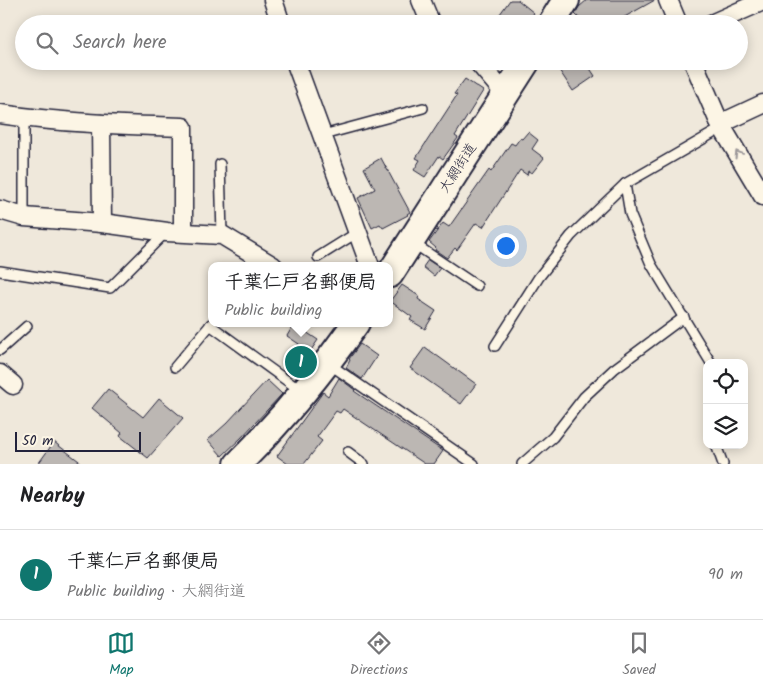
<!DOCTYPE html>
<meta charset="utf-8">
<style>
:root{--surface:#fff;--page:#f2f2f2;--text:#202124;--muted:#757577;--line:#e0e0e0;--accent:#0f766e}
body{margin:0;font-family:Kalam,"Klee One",sans-serif;background:var(--page);color:var(--text)}
.controls{position:absolute;right:15px;bottom:15px;display:grid;overflow:hidden;border-radius:10px;box-shadow:0 2px 12px #0003}
.controls button{width:45px;height:45px;display:grid;place-items:center;padding:0;border:0;border-bottom:1px solid var(--line);background:var(--surface);color:var(--text);font:25px sans-serif}
.scale{position:absolute;left:15px;bottom:12px;width:126px;box-sizing:border-box;padding-left:5px;border:2px solid #22223b;border-top:0;font-size:14px;line-height:18px;white-space:nowrap;color:#22223b;-webkit-text-stroke:4px #fcf5e5;paint-order:stroke}
.you{position:absolute;left:505px;top:245px;width:18px;height:18px;margin:-12px;border:4px solid #fff;border-radius:50%;background:#1a73e8;box-shadow:0 0 0 8px #1a73e833}
.badge{display:grid;place-items:center;width:32px;height:32px;border-radius:50%;background:var(--accent);color:#fff;font-size:16px;font-weight:700}
.pin{position:absolute;translate:-50% -50%;border:2px solid #fff;box-shadow:0 1px 5px #0006}
.popup{position:absolute;left:208px;top:262px;width:185px;height:65px;box-sizing:border-box;display:grid;place-content:center;border-radius:10px;background:var(--surface);filter:drop-shadow(0 1px 4px #0005);font-size:16px;white-space:nowrap;color:var(--muted)}
.popup b{font-size:19px;color:var(--text)}
.popup::after{content:'';position:absolute;left:50%;top:100%;margin-left:-10px;border:10px solid transparent;border-top-color:var(--surface)}
.list{margin:0;padding:0;list-style:none}
h2{display:flex;justify-content:space-between;align-items:center;height:65px;margin:0;padding:0 20px;font-size:21px}
h2 small{font-size:16px;font-weight:400;color:var(--muted)}
.list li{display:grid;grid-template-columns:32px 1fr auto;gap:15px;align-items:center;box-sizing:border-box;height:90px;padding:0 20px;border-top:1px solid var(--line)}
.list b{display:block;font-size:19px;white-space:nowrap}
.list p{margin:0;font-size:16px;white-space:nowrap;color:var(--muted)}
.list em{font-size:16px;font-style:normal;color:var(--muted)}
.icon{flex:none;width:28px;height:28px;fill:none;stroke:currentColor;stroke-width:2;stroke-linecap:round;stroke-linejoin:round}
.map{position:relative;flex:none;width:763px;height:464px;overflow:hidden}
.search{position:absolute;background:var(--surface);box-shadow:0 2px 12px #0003;left:15px;right:15px;top:15px;height:55px;display:flex;align-items:center;gap:12px;box-sizing:border-box;padding:0 18px;border-radius:28px;color:var(--muted);font-size:19px}
.sheet{height:155px;background:var(--surface)}
nav{display:flex;justify-content:space-around;align-items:center;box-sizing:border-box;height:70px;border-top:1px solid var(--line);background:var(--surface);font-size:14px;color:var(--muted)}
nav a{display:grid;justify-items:center;gap:2px}
nav .on{color:var(--accent)}
.map>svg:first-child{display:block}
</style>
<div class="map">
<svg width="763" height="464" viewBox="0 0 763 464">
<rect width="100%" height="100%" fill="#efe8db"/>
<filter id="ink" filterUnits="userSpaceOnUse"><feTurbulence type="fractalNoise" baseFrequency=".02" numOctaves="2"/><feDisplacementMap in="SourceGraphic" scale="10" xChannelSelector="R" yChannelSelector="G"/><feConvolveMatrix kernelMatrix="1 2 1 2 8 2 1 2 1" color-interpolation-filters="sRGB"/></filter>
<g filter="url(#ink)">
<!-- building -->
<g fill="#bcb7b3" stroke="#22223b">
<polygon points="510,0 518,0 534,13 526,24 504,24 497,18"/>
<polygon points="587,0 655,0 612,24 585,24 575,14 579,7"/>
<polygon points="553,61 585,61 595,76 573,91"/>
<polygon points="465,79 483,91 455,136 458,138 443,159 439,156 425,177 414,170 420,160 416,158 457,95 454,94"/>
<polygon points="528,132 538,140 532,149 544,158 532,173 528,171 527,175 520,170 483,227 476,223 457,250 455,248 447,258 435,250 436,248 429,242 443,223 449,227 489,170 491,172 511,143 515,145 520,138 522,139"/>
<polygon points="381,158 410,212 407,214 408,215 383,228 380,224 372,228 358,198 375,189 364,168"/>
<polygon points="428,260 440,268 434,276 423,267"/>
<polygon points="402,285 419,296 418,299 436,311 425,329 410,320 412,317 390,301"/>
<polygon points="294,324 318,340 307,356 311,359 298,374 288,367 293,360 289,358 299,344 287,336"/>
<polygon points="360,344 377,356 362,379 346,368 350,360 349,359"/>
<polygon points="425,347 476,384 461,404 410,368"/>
<polygon points="339,378 355,390 354,391 443,451 434,464 425,464 343,409 340,413 336,411 317,437 322,441 304,464 288,464 277,456 323,392 328,396"/>
<polygon points="267,380 282,394 241,438 222,456 208,440 227,423"/>
<polygon points="108,389 143,417 159,398 183,418 148,458 120,436 122,433 92,408"/>
<polygon points="54,442 83,464 38,464"/>
</g>
<g fill="none" stroke-linecap="round" stroke-linejoin="round">
<!-- service casing -->
<g stroke="#22223b" stroke-width="12">
<g id="service">
<polyline points="323,135 423,108"/>
<polyline points="220,164 222,235"/>
<polyline points="625,184 630,214 651,264 711,363"/>
<polyline points="24,217 24,117"/>
<polyline points="413,243 477,286"/>
<polyline points="318,257 358,232"/>
<polyline points="0,271 110,288 166,232"/>
<polyline points="210,325 301,391"/>
<polyline points="495,346 539,277 571,236 602,206 625,184 722,128"/>
<polyline points="0,350 27,326"/>
<polyline points="175,367 212,323"/>
<polyline points="335,368 474,464"/>
<polyline points="716,445 723,464"/>
<polyline points="348,452 364,464"/>
<polyline points="522,464 553,437 584,397 614,369 684,317"/>
</g>
</g>
<!-- minor casing -->
<g stroke="#22223b" stroke-width="21">
<g id="minor">
<polyline points="273,0 281,24"/>
<polyline points="421,0 431,24"/>
<polyline points="668,0 678,24"/>
<polyline points="711,24 763,1"/>
<polyline points="295,61 370,266"/>
<polyline points="477,61 505,94"/>
<polyline points="693,61 720,124 763,196"/>
<path d="M0,114c61,9 122,11 183,13v105"/>
<polyline points="101,124 102,223"/>
<polyline points="720,124 763,104"/>
<polyline points="0,210 24,217 102,223 167,232 222,235 273,266"/>
<polyline points="0,374 13,385"/>
</g>
</g>
<!-- primary casing -->
<g stroke="#22223b" stroke-width="30">
<g id="primary">
<polyline points="551,24 566,0"/>
<polyline points="390,274 527,61"/>
<path d="M238,464c44,-44 82,-90 118,-141"/>
</g>
</g>
<!-- service -->
<use href="#service" stroke="#fcf5e5" stroke-width="9"/>
<!-- minor -->
<use href="#minor" stroke="#fcf5e5" stroke-width="18"/>
<!-- primary -->
<use href="#primary" stroke="#fcf5e5" stroke-width="26"/>
</g>
<!-- one-way arrows -->
<defs><path id="oneway-chevron" d="M-2-3.5L2.5 0L-2 3.5" fill="none" stroke-width="1.6" stroke-linecap="round" stroke-linejoin="round" transform="scale(1.25)"/></defs>
<use stroke="#9a9698" href="#oneway-chevron" transform="translate(738 154) rotate(-121)"/>
</g>
<g text-anchor="middle" dominant-baseline="central" stroke-width="4" stroke-linejoin="round" paint-order="stroke">
<!-- street labels -->
<g font-size="14" fill="#22223b" stroke="#fcf5e5">
<text transform="translate(458 168) rotate(-57)">大網街道</text>
</g>
</g>
</svg>
<div class="controls">
<button><svg class="icon" aria-label="locate" viewBox="0 0 24 24"><circle cx="12" cy="12" r="6"/><path d="M12 2v4M12 18v4M2 12h4M18 12h4"/></svg></button>
<button><svg class="icon" aria-label="layers" viewBox="0 0 24 24"><path d="M12 4l9 5-9 5-9-5zM3 14l9 5 9-5"/></svg></button>
</div>
<div class="scale">50 m</div>
<div class="you"></div>
<div class="pin badge" style="left:301px;top:362px">1</div>
<div class="popup"><b>千葉仁戸名郵便局</b>Public building</div>
<div class="search"><svg class="icon" aria-label="search" viewBox="0 0 24 24"><circle cx="10" cy="10" r="6"/><path d="M15 15l6 6"/></svg>Search here</div>
</div>
<section class="sheet">
<h2>Nearby<small></small></h2>
<ul class="list">
<li><span class="badge">1</span><div><b>千葉仁戸名郵便局</b><p>Public building · 大網街道</p></div><em>90 m</em></li>
</ul>
</section>
<nav>
<a class="on"><svg class="icon" aria-label="map" viewBox="0 0 24 24"><path d="M3 6l6-2 6 2 6-2v14l-6 2-6-2-6 2zM9 4v14M15 6v14"/></svg>Map</a>
<a><svg class="icon" aria-label="directions" viewBox="0 0 24 24"><path d="M12 3l9 9-9 9-9-9zM9 14v-3h6M13 9l2 2-2 2"/></svg>Directions</a>
<a><svg class="icon" aria-label="saved" viewBox="0 0 24 24"><path d="M7 4h10v16l-5-4-5 4z"/></svg>Saved</a>
</nav>
